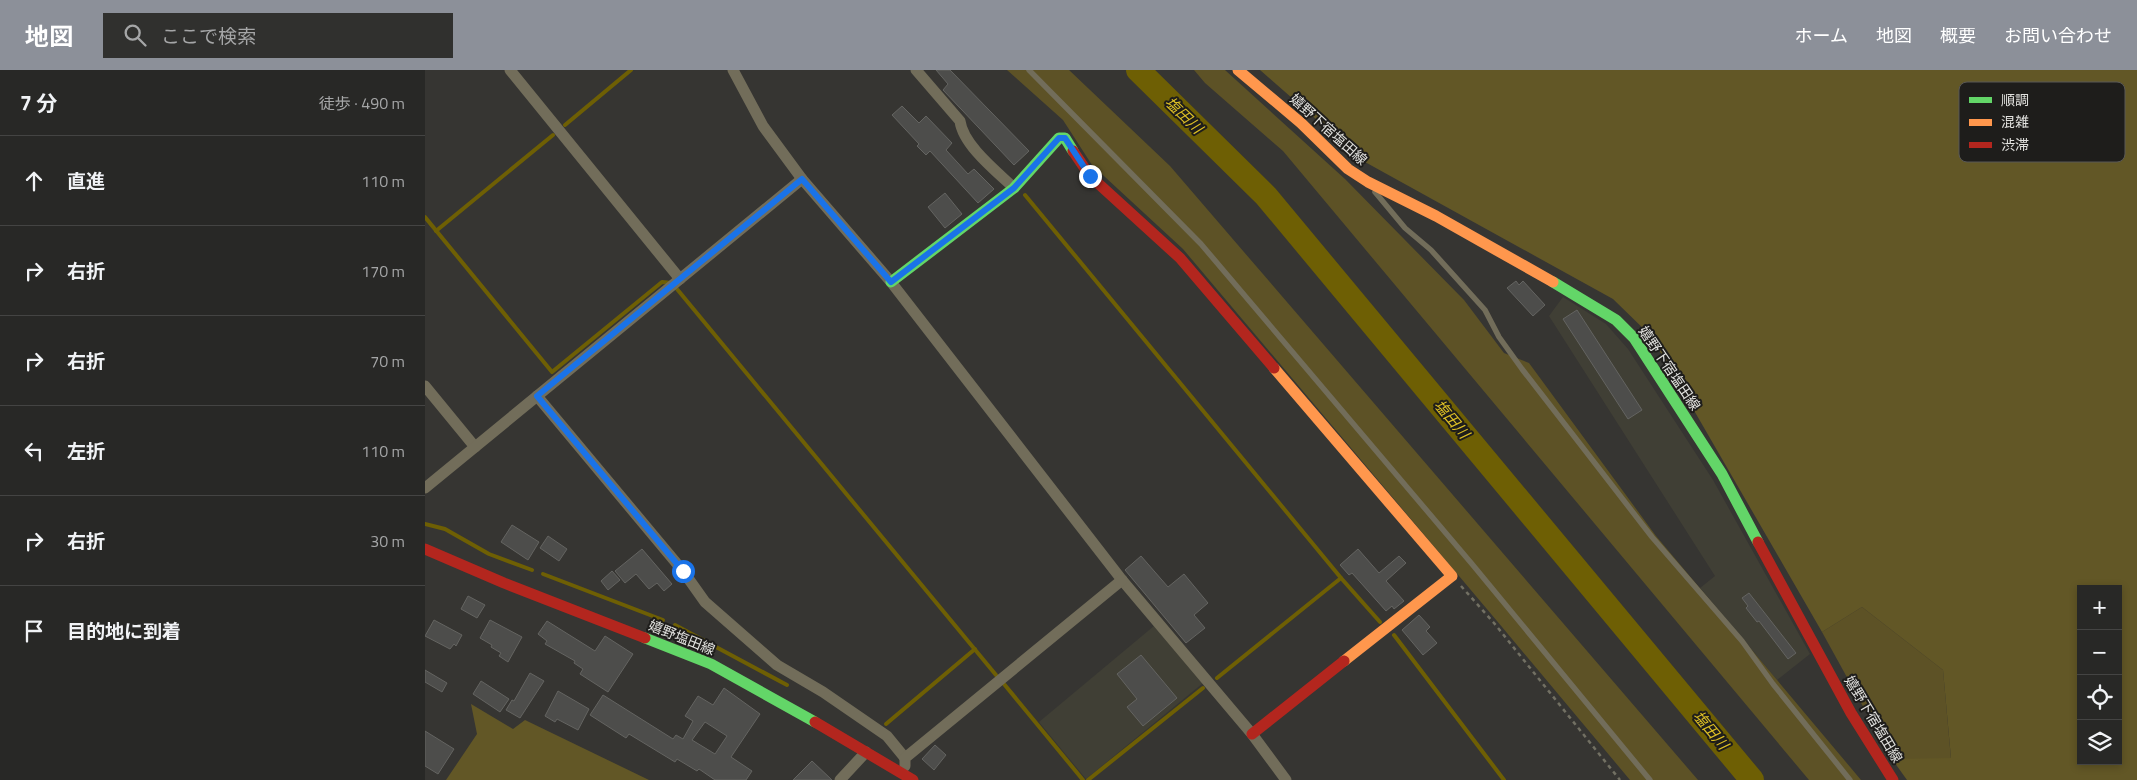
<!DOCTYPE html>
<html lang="ja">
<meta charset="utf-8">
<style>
:root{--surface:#282826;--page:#30302e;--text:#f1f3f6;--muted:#a5a6a7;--line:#444443;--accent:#8c9099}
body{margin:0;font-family:"Titillium Web","Noto Sans JP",sans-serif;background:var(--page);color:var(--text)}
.controls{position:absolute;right:15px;bottom:15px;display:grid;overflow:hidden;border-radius:0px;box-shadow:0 2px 8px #0003}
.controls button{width:45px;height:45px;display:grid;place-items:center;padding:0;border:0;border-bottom:1px solid var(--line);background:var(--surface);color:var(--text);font:25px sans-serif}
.stop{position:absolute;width:15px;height:15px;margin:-11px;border:4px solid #1a73e8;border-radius:50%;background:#fff}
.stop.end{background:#1a73e8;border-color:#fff;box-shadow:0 1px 5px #0008}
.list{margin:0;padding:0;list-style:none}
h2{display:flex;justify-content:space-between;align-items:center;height:65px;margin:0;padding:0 20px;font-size:21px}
h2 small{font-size:16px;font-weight:400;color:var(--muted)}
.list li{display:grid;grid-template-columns:32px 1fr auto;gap:15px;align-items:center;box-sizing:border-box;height:90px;padding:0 20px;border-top:1px solid var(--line)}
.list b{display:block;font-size:19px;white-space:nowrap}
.list em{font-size:16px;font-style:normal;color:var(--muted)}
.icon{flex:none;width:28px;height:28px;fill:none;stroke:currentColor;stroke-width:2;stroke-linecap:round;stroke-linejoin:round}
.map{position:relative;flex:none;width:1712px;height:710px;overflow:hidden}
header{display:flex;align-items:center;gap:30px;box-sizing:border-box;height:70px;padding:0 25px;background:var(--accent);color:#fff}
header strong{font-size:24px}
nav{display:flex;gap:28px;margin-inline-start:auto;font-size:18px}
.search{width:350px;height:45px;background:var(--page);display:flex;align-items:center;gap:12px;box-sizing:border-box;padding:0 18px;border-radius:0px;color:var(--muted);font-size:19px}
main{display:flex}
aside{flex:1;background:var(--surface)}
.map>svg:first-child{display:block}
</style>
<header>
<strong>地図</strong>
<div class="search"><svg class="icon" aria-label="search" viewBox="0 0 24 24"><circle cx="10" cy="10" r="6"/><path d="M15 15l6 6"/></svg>ここで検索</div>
<nav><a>ホーム</a><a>地図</a><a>概要</a><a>お問い合わせ</a></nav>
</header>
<main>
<aside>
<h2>7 分<small>徒歩 · 490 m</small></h2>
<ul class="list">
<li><svg class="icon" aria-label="ahead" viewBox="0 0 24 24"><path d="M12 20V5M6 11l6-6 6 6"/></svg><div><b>直進</b></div><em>110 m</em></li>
<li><svg class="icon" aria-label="right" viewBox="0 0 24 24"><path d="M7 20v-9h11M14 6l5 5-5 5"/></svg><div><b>右折</b></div><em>170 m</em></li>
<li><svg class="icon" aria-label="right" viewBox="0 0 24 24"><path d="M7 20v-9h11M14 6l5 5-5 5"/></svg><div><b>右折</b></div><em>70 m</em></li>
<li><svg class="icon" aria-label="left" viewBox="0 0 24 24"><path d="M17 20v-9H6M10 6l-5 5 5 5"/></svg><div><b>左折</b></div><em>110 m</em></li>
<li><svg class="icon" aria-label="right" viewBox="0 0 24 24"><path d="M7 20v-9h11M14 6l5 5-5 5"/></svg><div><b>右折</b></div><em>30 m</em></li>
<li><svg class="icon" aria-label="arrive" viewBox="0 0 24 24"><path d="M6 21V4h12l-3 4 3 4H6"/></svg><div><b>目的地に到着</b></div></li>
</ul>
</aside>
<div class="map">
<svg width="1712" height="710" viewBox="0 0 1712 710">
<rect width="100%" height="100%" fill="#363532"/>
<!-- built -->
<g fill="#403f35">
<polygon points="1138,227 1181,254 1203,279 1288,410 1385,584 1352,610 1275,518 1290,506 1124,246"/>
<polygon points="729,556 778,613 661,709 614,652"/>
</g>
<!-- green -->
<g fill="#5d5226">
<polygon points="582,0 644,0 745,96 1273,710 1205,710 1072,551 758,179 667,95 638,50"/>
<polygon points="769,0 800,0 920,109 1039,230 1079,283 1104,293 1231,466 1436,710 1384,710 858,81 780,13"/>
<polygon points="1437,537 1518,600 1526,689 1467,689 1397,562"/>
</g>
<!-- forest -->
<g fill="#625726" fill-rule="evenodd">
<path d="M835,0h877v710h-230l-15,-21 59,-1 -8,-88 -81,-63 -40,25 -171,-296 -38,-37 -248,-137zM1656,519h37v172h-37z"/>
<polygon points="46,634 88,659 100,650 224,710 21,710 52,664"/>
</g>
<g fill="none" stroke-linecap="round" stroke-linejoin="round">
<!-- stream -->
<g stroke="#6e5f04" stroke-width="4">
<polyline points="140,55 206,0"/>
<polyline points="600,125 916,508"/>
<polyline points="0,147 127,302 237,212 247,213 571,605"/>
<polyline points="11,161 128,65"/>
<polyline points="0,454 20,459 64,484 107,500"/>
<polyline points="118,504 238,550"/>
<polyline points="250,555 362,615"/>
<polyline points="969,565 1079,710"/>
<polyline points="792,608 916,508 955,552"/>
<polyline points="579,614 658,710"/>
<polyline points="461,654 550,579"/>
<polyline points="663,710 778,618"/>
</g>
<!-- river -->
<polyline stroke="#6e5f04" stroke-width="24" points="713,0 841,126 1327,710"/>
</g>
<!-- building -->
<g fill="#4d4d4b" stroke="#646461" fill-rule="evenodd">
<polygon points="511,0 525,0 604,81 589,95 518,20 523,14"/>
<polygon points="477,36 494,53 501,46 527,73 521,80 543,104 549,99 569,119 553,133 505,81 501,85 492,76 494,74 467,45"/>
<polygon points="520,123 537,144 520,158 503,137"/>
<polygon points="1091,211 1094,215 1098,211 1120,235 1108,246 1082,218"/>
<polygon points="1152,240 1217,340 1203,349 1138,249"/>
<polygon points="87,455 114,472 103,490 76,472"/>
<polygon points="123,466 142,479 134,491 115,478"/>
<polygon points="217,479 247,514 239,521 232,513 224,519 211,504 200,513 190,501"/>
<polygon points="933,479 954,503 974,486 981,493 961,511 979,531 969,539 967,536 961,541 927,503 924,505 915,495"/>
<polygon points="716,486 743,517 759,504 783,533 769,545 780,558 761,573 700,500"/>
<polygon points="187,501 195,510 183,520 176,511"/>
<polygon points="1324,523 1371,583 1363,589 1334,551 1332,552 1321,538 1323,536 1317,528"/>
<polygon points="43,526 60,535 52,548 36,539"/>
<polygon points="994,545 1005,557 1001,561 1012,573 998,585 977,560"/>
<polygon points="9,550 37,565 31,576 29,574 25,579 0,566"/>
<polygon points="65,550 97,567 83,592 74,586 76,583 66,577 67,575 55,568"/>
<polygon points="122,551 170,581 180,566 208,584 183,622 155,604 158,599 149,593 150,591 120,574 122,571 113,564"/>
<polygon points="716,585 752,628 718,656 702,637 712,629 692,604"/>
<polygon points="0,600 22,613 17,622 0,612"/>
<polygon points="105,603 119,611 95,648 81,640 87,630 89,631"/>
<polygon points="56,611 84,629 75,642 48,624"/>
<path d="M299,618l36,26 -29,43 21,14 -6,9h-31l-16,-11 -2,2 -20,-12 -2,3 -46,-28 -3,4 -36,-23 13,-20 70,44 3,-4 7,4 10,-18 -8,-5 13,-20 15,9zM280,652l22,14 -12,18 -23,-14z"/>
<polygon points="133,621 164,639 153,660 132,649 130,652 120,646"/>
<polygon points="0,661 29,679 13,704 0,696"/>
<polygon points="510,675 521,685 509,700 497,689"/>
<polygon points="387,691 407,710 368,710"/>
</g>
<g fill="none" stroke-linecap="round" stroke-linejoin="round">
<!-- path -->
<polyline stroke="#727063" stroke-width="2.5" stroke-dasharray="4 4" stroke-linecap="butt" points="1036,516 1069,553 1195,710"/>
<!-- lane -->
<g stroke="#726d5a" stroke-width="5.5">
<polyline points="604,0 776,174 1047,494 1225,710"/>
<polyline points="950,122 980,158 1006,180 1060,240 1074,267 1097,299 1227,467 1317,571 1348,614 1425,710"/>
</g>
<!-- street -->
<g stroke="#726d5a" stroke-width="11">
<polyline points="85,0 255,209"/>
<polyline points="308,0 338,56 377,109 466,212 697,510 827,664 861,710"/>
<path d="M491,0l44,51c3,24 36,50 54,67"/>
<polyline points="0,316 50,377"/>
<polyline points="112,326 258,501 280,532 352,595 398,622 462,666 480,688"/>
<polyline points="0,418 377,109"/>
<polyline points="480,696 480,688 697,510"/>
<polyline points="415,710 441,682"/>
</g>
<!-- fast -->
<g stroke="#63d668" stroke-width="11">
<polyline points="466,212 589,118 634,68 640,68 648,81"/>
<polyline points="1128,212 1191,250 1209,268 1297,404 1333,472"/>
<polyline points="220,568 286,594 390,652"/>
</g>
<!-- slow -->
<g stroke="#ff974d" stroke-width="11">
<polyline points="813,0 876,53 923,99 943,112 1011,146 1128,212"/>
<polyline points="849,298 1027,506 919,591"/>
</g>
<!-- jam -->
<g stroke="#b3261e" stroke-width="11">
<polyline points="648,81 665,106 755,188 849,298"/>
<polyline points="1333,472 1426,643 1468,710"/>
<polyline points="0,479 79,513 220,568"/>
<polyline points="390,652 488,710"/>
<polyline points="827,664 919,591"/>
</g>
</g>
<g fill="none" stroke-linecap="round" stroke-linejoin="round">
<!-- route -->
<polyline stroke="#1a73e8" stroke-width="6" points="258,501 112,326 377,109 466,212 589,118 634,68 640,68 665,106"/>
</g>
<g text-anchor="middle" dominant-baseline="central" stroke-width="4" stroke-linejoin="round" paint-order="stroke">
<!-- street labels -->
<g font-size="14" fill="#e2e2df" stroke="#1e1d1b">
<text transform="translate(904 59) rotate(42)">嬉野下宿塩田線</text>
<text transform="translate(1245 298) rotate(56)">嬉野下宿塩田線</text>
<text transform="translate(257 567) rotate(22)">嬉野塩田線</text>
<text transform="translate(1449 649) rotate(59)">嬉野下宿塩田線</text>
</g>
<!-- water labels -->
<g font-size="15" font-style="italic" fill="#dec025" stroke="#1e1d1b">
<text transform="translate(759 45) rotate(44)">塩田川</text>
<text transform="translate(1027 349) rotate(50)">塩田川</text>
<text transform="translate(1286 660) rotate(50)">塩田川</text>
</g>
</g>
<!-- legend -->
<rect x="1534" y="12" width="166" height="80" rx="8" fill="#1e1d1b" stroke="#595856" stroke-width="1"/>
<rect x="1544" y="27" width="23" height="6" fill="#63d668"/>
<rect x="1544" y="49" width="23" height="7" fill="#ff974d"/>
<rect x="1544" y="72" width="23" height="6" fill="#b3261e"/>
<g font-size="14" fill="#e2e2df">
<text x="1576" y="35">順調</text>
<text x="1576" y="57">混雑</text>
<text x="1576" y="80">渋滞</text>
</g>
</svg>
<div class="controls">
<button>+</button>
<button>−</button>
<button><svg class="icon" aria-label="locate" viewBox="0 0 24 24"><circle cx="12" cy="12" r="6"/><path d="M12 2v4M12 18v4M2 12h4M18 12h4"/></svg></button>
<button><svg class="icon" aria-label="layers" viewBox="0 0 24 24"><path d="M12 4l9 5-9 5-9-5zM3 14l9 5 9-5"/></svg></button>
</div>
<div class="stop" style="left:258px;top:501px"></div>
<div class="stop end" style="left:665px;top:106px"></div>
</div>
</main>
